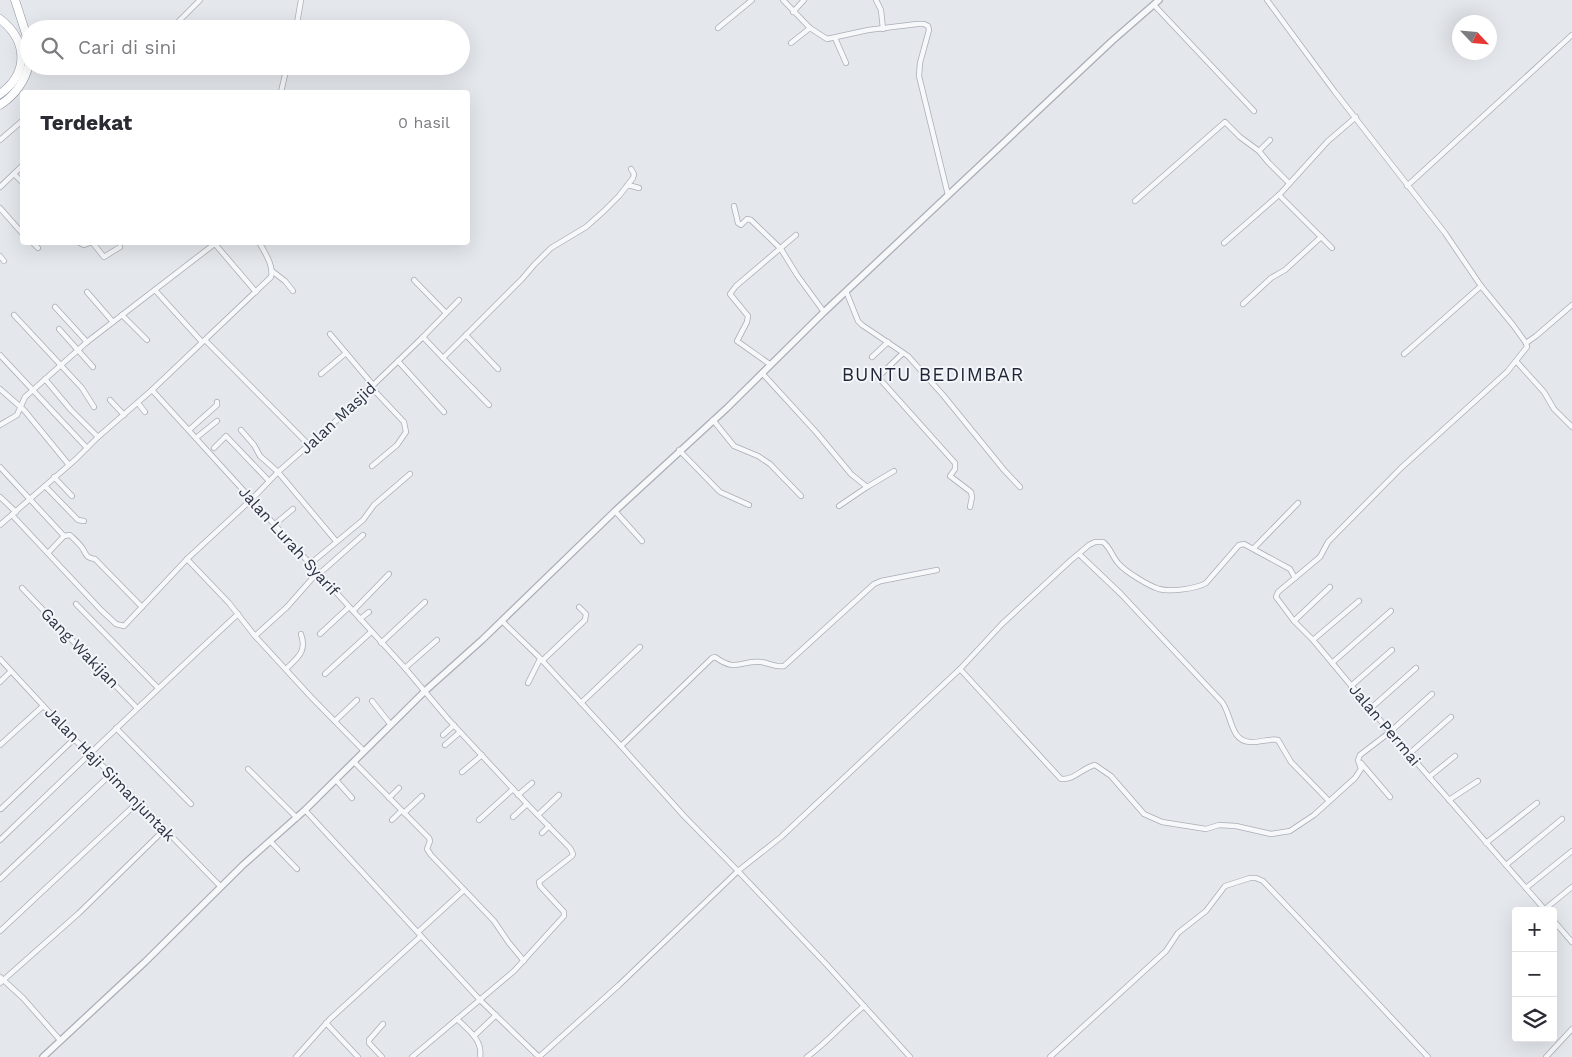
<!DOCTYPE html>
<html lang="id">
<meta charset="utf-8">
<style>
:root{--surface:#fff;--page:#f7f7f7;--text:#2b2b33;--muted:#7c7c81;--line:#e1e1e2}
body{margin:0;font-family:"Work Sans",sans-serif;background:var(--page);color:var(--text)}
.controls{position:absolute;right:15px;bottom:15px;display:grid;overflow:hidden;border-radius:5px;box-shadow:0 5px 20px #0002}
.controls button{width:45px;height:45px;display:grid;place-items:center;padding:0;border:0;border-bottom:1px solid var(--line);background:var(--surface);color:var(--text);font:25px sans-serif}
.compass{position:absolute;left:1452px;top:15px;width:45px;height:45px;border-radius:50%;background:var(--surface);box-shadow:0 5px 20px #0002;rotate:116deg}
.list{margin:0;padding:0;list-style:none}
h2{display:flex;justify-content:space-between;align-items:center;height:65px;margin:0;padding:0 20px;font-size:21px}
h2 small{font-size:16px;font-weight:400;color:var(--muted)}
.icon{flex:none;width:28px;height:28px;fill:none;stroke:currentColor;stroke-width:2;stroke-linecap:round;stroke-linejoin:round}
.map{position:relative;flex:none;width:1572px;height:1057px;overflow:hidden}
.search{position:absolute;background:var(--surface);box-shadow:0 5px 20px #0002;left:20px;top:20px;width:450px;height:55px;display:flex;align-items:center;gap:12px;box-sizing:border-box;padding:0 18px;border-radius:28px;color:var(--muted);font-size:19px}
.panel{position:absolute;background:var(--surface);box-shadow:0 5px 20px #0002;left:20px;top:90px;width:450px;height:155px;border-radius:5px}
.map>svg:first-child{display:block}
</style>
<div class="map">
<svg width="1572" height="1057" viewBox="0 0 1572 1057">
<rect width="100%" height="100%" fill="#e4e7ec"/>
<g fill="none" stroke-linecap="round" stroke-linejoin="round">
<!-- minor casing -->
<g stroke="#a9aeb7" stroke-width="6">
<g id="minor">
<polyline points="783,0 810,28 827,39 868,30 917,24 924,24 928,26 929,30 920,63 919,76 948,195"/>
<polyline points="876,0 881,10 883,29"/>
<polyline points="1267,0 1335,92 1445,233 1481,286 1513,325 1526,343 1527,347 1507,372 1401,468 1328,542 1320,557 1278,592 1276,597 1294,621 1313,640 1390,732 1546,911"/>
<polyline points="1154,5 1254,111"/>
<polyline points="793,12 804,0"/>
<polyline points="718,28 752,0"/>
<polyline points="171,29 200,0"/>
<polyline points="296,29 301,0"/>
<polyline points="835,38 846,63"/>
<polyline points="791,43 810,28"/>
<polyline points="281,92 287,66"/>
<polyline points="0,140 22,121"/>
<polyline points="1259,151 1270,140"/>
<polyline points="14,174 22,182"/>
<polyline points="627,186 632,186 639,188"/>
<polyline points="1407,186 1572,35"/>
<polyline points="0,187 22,166"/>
<polyline points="1279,195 1332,248"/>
<polyline points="1135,201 1225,122 1240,137 1259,151 1268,162 1289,183"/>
<polyline points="734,206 738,223 741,225 747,219 751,220 781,249 797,275 824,312"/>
<polyline points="0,208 22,233"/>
<polyline points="32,242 38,248"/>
<polyline points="78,242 84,245 92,242"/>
<polyline points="92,242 104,257 120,247"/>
<polyline points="1224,243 1280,194 1328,141 1356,117"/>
<polyline points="215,244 256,292"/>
<polyline points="0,256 4,261"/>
<polyline points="272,271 285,281 293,291"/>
<polyline points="414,280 446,313"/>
<polyline points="155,290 202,342"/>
<polyline points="846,291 858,321 862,325 908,356 943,395 1004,470 1020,487"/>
<polyline points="87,292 113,322"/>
<polyline points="1243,304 1271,278 1285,270 1321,237"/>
<polyline points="55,307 87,342"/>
<polyline points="14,315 82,388 94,407"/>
<polyline points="122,315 147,340"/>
<polyline points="59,329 93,367"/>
<polyline points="330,334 373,385"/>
<polyline points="466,335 498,369"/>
<polyline points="423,337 443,358"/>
<polyline points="205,340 309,445"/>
<polyline points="1526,343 1536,336 1572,305"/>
<polyline points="903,353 878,377 955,463 955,469 950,476 971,492 972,497 970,507"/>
<polyline points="1404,354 1481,286"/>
<polyline points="0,355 87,448"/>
<polyline points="872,357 888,342"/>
<polyline points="398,361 444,412"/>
<polyline points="1516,361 1544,392 1554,409 1572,427"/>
<polyline points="771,365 737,341 747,322 748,316 730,294 736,286 796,235"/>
<polyline points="762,373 816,432 851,474 867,487 894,471"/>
<polyline points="321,374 346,353"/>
<polyline points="45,379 71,410 98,437"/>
<polyline points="371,387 404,422 406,432 397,445 372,466"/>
<polyline points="0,389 24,410 69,465"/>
<polyline points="152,390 405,668 448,719 527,804 570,848 573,854 572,856 539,882 540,886 564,912 564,916 514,971 412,1057"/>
<polyline points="110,400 124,415"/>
<polyline points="138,403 145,412"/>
<polyline points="489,405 443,358 522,279 534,265 551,248 586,227 604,211 619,196 633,178 634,174 631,169"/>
<polyline points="713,420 734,446 758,456 770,464 801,496"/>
<polyline points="0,425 17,415 25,397 87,342 217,242"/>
<polyline points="189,430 217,405 217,402"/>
<polyline points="241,430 254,445 260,456 278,472 336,541"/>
<polyline points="196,438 217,421"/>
<polyline points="214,448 226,436 269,481"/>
<polyline points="679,450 720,492 749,505"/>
<path d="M0,467l64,69 6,-1c4,4 10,9 13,14 3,6 4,9 12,10l47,48"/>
<polyline points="54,477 72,496"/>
<polyline points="45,486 78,520 84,521"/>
<polyline points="0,497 16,512"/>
<polyline points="839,506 867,487"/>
<polyline points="615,511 642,541"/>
<polyline points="12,515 101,610 116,624 124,626 187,559 252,499 278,472 338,419 423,337 459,300"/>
<polyline points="275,524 293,509"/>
<path d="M0,525l76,-66 22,-22 54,-47 119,-113c3,-11 -6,-24 -12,-35"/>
<polyline points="1254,548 1298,503"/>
<polyline points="48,553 64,536"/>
<path d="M1079,554l42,40 101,108c10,13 8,39 28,40 9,1 19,-4 28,-2l13,22 38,39"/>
<polyline points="187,559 229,603 255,636"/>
<polyline points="310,564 363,520 374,505 410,474"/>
<polyline points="317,573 287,607 255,636 312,698 364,751"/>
<polyline points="319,574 363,535"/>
<polyline points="22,588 137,708"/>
<polyline points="76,604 158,688"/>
<polyline points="353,611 389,574"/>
<polyline points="360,619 369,612"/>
<polyline points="502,621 538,656 621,746 684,816 738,871 619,985 539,1057"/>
<polyline points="1294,621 1330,587"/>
<polyline points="320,634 349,607"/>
<polyline points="1313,640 1359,601"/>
<polyline points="381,643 425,602"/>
<polyline points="0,659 74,739 109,772 221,887"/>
<polyline points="542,661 585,620 586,614 579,607"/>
<polyline points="1332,663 1391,611"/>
<polyline points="405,668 437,640"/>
<path d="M286,669c12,-12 21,-17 15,-35"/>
<path d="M960,669l101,110c14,1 21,-11 34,-14l16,11 33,38 18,8 44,7 13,-4 17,1 35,8 19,-3 24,-16 41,-37 6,-9 -3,-9 2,-5 30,-23 42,-38"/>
<polyline points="325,674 371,632"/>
<polyline points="0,682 11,671"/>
<polyline points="528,683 540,659"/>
<polyline points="1351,686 1392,650"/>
<polyline points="372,701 391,725"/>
<polyline points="581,703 640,647"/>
<polyline points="1370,709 1416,668"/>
<polyline points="335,721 357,700"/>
<polyline points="116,728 191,804"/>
<polyline points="443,735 454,725"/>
<polyline points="0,745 43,706"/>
<polyline points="445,745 460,732"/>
<path d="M621,746l91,-88 3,-1c22,16 25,3 46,5 8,1 15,6 23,4l90,-82 7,-3 56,-11"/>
<polyline points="1409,754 1451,717"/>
<polyline points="354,762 429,838 430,841 427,849 431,855 494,921 509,943 524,961"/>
<polyline points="1361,763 1390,797"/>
<polyline points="248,769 297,818"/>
<polyline points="462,772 482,755"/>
<polyline points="1429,777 1455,756"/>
<polyline points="336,780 352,798"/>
<polyline points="518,795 532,783"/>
<polyline points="389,798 399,788"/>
<polyline points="1449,800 1478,781"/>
<polyline points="1,809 74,739"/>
<polyline points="305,810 480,1000 539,1057"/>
<polyline points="404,813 422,796"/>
<polyline points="538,815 559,795"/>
<polyline points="513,817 527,804"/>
<polyline points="392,820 401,811"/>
<polyline points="479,820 513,789"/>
<polyline points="542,833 549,826"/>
<path d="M0,840c79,-76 158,-152 238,-226"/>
<polyline points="270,841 297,869"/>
<polyline points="1486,843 1537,803"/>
<polyline points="1506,865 1562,819"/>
<polyline points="0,879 111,774"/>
<polyline points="1526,888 1572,851"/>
<polyline points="1545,909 1572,887"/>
<polyline points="1553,920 1572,942"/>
<polyline points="0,931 138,802"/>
<polyline points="418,932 464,890"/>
<polyline points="0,977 23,998 60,1040"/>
<polyline points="0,983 79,913 164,830"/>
<path d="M457,1019c11,11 26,21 23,38"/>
<polyline points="326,1023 358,1057"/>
<polyline points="474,1036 496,1015"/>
<polyline points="296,1057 330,1019 421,936"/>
<polyline points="382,1057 369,1043 369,1040 383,1024"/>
<path d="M807,1057c21,-15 37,-35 57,-51"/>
<path d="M910,1057l-83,-92 -89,-94 43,-34 179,-168 42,-45 68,-63 19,-16 6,-3h8c8,6 9,15 16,22 7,8 30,22 40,25 11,3 37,0 47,-6l33,-38 5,-1 46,25 5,9"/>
<polyline points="1050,1057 1166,951 1178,933 1206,911 1225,886 1250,878 1256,878 1263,881 1301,921 1428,1057"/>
<polyline points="1546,1057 1572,1029"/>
</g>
</g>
<!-- tertiary casing -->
<g stroke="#a9aeb7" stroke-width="8">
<polyline id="tertiary" points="43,1057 145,962 243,865 305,810 425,691 482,640 615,511 727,408 824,312 1112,41 1159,0"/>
</g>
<!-- motorway casing -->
<g stroke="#8b94a3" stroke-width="9">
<g id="motorway">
<polyline points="15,0 29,43"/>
<path d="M0,19c28,22 29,54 0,75"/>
<path d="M0,105c15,-10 25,-23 29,-41"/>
</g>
</g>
<!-- minor -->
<use href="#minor" stroke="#f7f8fa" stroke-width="4.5"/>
<!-- tertiary -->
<use href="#tertiary" stroke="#f7f8fa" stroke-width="5.5"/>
<!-- motorway -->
<use href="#motorway" stroke="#fff" stroke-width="8"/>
</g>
<g text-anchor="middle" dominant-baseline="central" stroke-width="4" stroke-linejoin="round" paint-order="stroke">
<!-- street labels -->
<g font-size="16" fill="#2b3445" stroke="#f4f6f9">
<text transform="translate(338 418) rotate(-43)">Jalan Masjid</text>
<text transform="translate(289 541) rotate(48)">Jalan Lurah Syarif</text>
<text transform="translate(80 648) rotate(46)">Gang Wakijan</text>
<text transform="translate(1385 725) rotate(50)">Jalan Permai</text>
<text transform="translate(110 774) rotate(46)">Jalan Haji Simanjuntak</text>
</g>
<!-- quarter labels -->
<g font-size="19" letter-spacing="1" fill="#1d2536" stroke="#f4f6f9">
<text x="933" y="374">BUNTU BEDIMBAR</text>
</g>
</g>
</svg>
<div class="controls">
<button>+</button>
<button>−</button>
<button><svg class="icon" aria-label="layers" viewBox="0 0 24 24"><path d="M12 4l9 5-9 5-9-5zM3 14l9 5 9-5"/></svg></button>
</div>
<svg class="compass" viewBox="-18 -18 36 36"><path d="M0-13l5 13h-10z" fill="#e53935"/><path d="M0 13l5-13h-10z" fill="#7c7c81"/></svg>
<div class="search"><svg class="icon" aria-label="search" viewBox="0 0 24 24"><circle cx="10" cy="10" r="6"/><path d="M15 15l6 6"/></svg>Cari di sini</div>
<section class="panel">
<h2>Terdekat<small>0 hasil</small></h2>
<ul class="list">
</ul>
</section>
</div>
